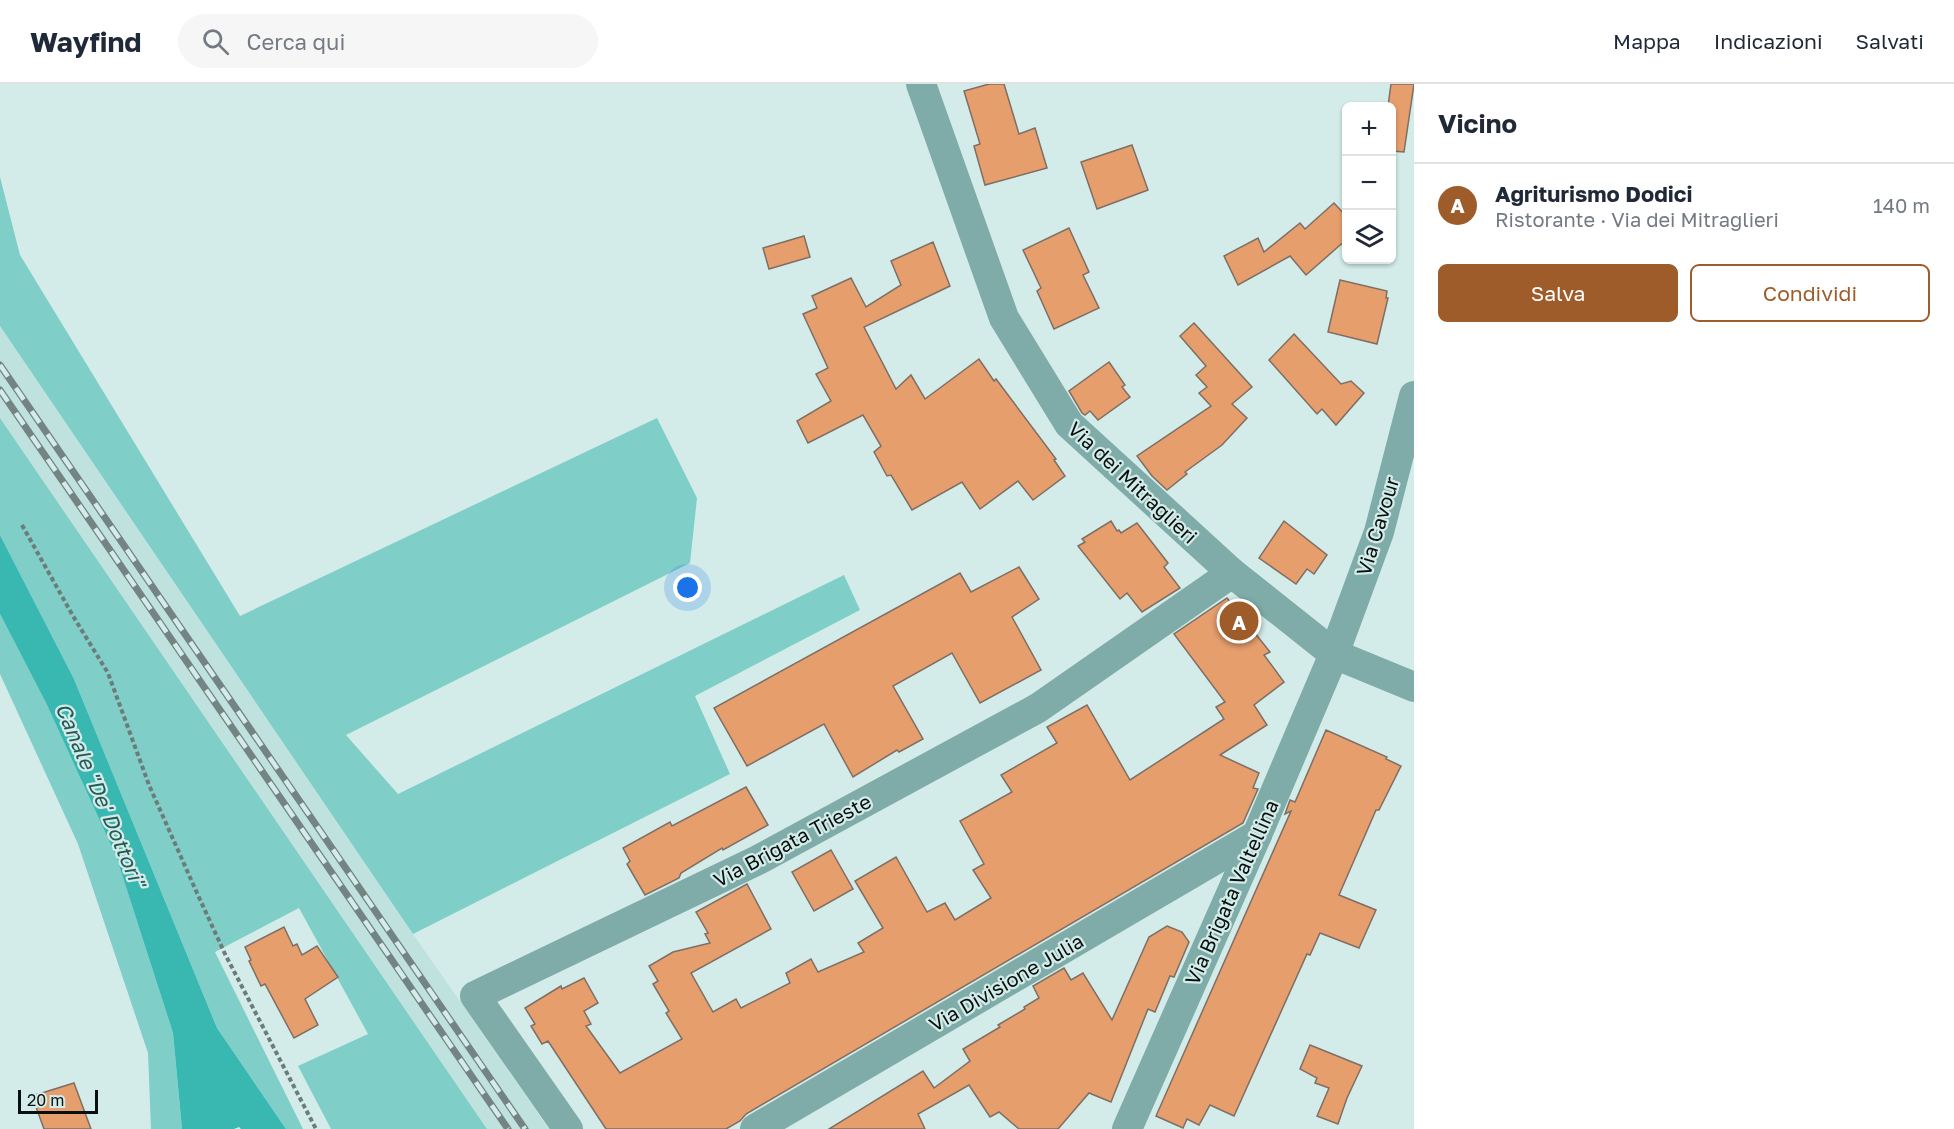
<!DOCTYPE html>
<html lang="it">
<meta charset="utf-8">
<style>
:root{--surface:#fff;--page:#f6f6f7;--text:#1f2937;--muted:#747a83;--line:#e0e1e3;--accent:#9f5c2b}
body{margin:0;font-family:"Golos Text",sans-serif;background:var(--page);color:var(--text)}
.controls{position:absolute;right:18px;top:18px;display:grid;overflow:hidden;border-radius:9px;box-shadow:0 2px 4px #0004}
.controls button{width:54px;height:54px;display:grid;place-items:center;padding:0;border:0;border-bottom:2px solid var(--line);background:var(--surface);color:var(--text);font:30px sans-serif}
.scale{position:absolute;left:18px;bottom:15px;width:80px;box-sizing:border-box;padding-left:6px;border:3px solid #08100f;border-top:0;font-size:16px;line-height:21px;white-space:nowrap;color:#08100f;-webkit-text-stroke:4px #d3ece9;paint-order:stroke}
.you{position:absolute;left:688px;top:504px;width:21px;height:21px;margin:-15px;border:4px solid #fff;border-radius:50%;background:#1a73e8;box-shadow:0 0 0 9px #1a73e833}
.badge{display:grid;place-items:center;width:39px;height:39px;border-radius:50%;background:var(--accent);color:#fff;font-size:20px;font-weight:700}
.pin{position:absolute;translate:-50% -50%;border:3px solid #fff;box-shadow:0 2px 6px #0006}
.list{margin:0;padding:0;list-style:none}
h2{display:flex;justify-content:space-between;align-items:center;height:78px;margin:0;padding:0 24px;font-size:26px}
h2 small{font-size:20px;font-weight:400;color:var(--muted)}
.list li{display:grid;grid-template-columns:39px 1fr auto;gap:18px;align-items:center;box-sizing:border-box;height:84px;padding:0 24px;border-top:2px solid var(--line)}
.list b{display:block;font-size:22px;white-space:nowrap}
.list p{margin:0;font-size:20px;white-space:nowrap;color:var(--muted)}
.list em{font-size:20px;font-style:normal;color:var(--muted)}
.actions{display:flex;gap:12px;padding:18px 24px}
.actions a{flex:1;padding:14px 0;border:2px solid var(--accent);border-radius:9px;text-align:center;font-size:21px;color:var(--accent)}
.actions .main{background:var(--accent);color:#fff}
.icon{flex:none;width:33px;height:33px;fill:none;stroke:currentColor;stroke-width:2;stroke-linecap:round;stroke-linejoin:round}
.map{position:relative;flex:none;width:1414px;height:1045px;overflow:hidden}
header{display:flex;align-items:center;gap:36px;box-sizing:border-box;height:84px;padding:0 30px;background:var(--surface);border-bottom:2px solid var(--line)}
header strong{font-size:28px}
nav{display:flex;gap:33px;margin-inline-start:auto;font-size:21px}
.search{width:420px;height:54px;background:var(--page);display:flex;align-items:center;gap:15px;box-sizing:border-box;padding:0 21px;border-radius:33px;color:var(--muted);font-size:22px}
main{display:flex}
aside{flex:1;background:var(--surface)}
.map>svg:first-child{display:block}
</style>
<header>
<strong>Wayfind</strong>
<div class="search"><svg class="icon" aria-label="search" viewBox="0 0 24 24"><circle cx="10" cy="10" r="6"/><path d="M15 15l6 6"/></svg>Cerca qui</div>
<nav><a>Mappa</a><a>Indicazioni</a><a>Salvati</a></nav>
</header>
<main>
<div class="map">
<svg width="1414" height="1045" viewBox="0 0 1414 1045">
<rect width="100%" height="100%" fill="#d3ece9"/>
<!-- built -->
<polygon fill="#c0e2df" points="0,242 413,850 549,1045 487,1045 0,334"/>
<!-- green -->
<g fill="#80cec8">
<polygon points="0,93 20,171 240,532 657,334 697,414 690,479 346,651 398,710 844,491 860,526 695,612 730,690 413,850 0,242"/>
<polygon points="0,334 487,1045 331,1045 298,982 368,950 299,824 215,868 303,1045 286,1045 217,944 74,595 0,451"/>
<polygon points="0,530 46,619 116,772 173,949 182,1045 151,1045 148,969 78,760 0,590"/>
</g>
<!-- water -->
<polygon fill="#39b8b1" points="0,451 74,595 217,944 286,1045 241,1045 239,1043 234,1045 182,1045 173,949 116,772 46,619 0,530"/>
<!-- building -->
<g fill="#e79e6d" stroke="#7e6e64" stroke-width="1.5">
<polygon points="989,0 1004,0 1019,50 1035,44 1047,84 985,101 974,62 980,60 964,7"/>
<polygon points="1391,0 1414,0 1404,68 1392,67 1392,22 1388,22"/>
<polygon points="1132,61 1148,106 1097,125 1081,78"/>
<polygon points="1334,119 1347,133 1347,155 1306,191 1290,172 1238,201 1224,172 1258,154 1264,168 1300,139 1305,145"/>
<polygon points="1069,144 1089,188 1083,191 1099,224 1054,245 1037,207 1041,204 1023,166"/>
<polygon points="804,152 810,173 769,185 763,164"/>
<polygon points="933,158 950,202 864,243 896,305 911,291 925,315 979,275 994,297 996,295 1056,375 1054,376 1065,392 1033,416 1018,397 980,425 962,398 912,426 891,391 887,392 874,368 881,362 863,331 808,359 797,337 831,317 816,290 828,284 803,230 817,224 812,212 851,194 866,223 901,201 891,177"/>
<polygon points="1340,196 1387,207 1386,214 1388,214 1377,260 1328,248"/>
<polygon points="1194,239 1252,303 1232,320 1247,334 1222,361 1185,388 1187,390 1167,406 1152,392 1137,372 1211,322 1199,309 1207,303 1196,291 1206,282 1180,252"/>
<polygon points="1294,250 1341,300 1351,297 1364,309 1336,341 1322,325 1317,330 1269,276"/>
<polygon points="1109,278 1125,301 1122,303 1130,313 1098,336 1090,327 1085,331 1082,329 1069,307"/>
<polygon points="1111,437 1117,447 1119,446 1121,449 1137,439 1168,479 1164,483 1180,504 1142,528 1127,509 1120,515 1078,462 1085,458 1082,455"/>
<polygon points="1284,437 1327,471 1314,490 1307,485 1296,500 1259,474"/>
<polygon points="1019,483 1039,515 1012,533 1041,586 980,619 952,569 893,602 923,655 899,668 897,666 853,693 824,640 747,682 714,624 960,489 971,508"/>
<polygon points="1227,514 1270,568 1264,571 1284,598 1254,621 1267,641 1220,671 1259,689 1253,704 1258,705 1243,739 746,1030 740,1037 726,1045 606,1045 548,957 542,960 531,942 535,940 525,924 561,902 562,905 584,894 598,919 584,927 591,940 586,942 620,989 682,955 666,929 669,927 653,900 658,897 649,882 673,868 710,859 705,850 708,849 696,828 747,800 771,845 691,889 713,928 736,915 741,924 790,899 786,889 811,875 818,888 864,868 858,859 883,844 855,797 896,773 927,828 945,819 955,836 991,814 973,786 984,780 960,737 1012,708 1001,691 1057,659 1047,643 1087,621 1130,696 1224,635 1216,623 1225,618 1174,550"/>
<polygon points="1326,646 1387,673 1386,675 1401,682 1379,726 1376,726 1339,811 1376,826 1359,864 1320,849 1310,871 1307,870 1234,1032 1210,1021 1199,1041 1187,1035 1183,1044 1156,1032 1291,727 1285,730 1290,716 1295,718"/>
<polygon points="746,703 768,741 723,766 722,764 681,789 679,794 645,811 627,780 630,777 623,764 670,738 672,742"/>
<polygon points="831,766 853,805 814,827 792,788"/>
<polygon points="1167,842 1182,848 1189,858 1174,893 1170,892 1155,928 1148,925 1111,1018 1089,1009 1058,1045 1019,1045 999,1028 990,1033 969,1001 918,1030 925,1045 829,1045 923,987 934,1004 970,977 963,965 1000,943 998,941 1025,925 1024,923 1039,914 1033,902 1064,884 1071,896 1083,889 1112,936 1149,853"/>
<polygon points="284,843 293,862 297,860 302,871 317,862 338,893 305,915 318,941 294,954 265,900 261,902 249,877 251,876 245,863"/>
<polygon points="1310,961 1362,982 1347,1014 1338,1040 1317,1032 1329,1004 1315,999 1317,994 1300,985"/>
<polygon points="74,999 91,1045 44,1045 32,1012"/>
</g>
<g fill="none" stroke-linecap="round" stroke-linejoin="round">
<!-- path -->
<polyline stroke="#6c7c7a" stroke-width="4" stroke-dasharray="4.5 3" stroke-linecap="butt" points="22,441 73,532 108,589 149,701 197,809 225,870 316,1045"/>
<!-- minor -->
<g stroke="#7faca8" stroke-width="30">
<polyline points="921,0 1004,234 1069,340 1232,489 1334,570 1414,603"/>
<polyline points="568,1045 475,912 758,776 1038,624 1232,489"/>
<polyline points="755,1045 1257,751"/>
<polyline points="1127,1045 1257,751 1334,570 1379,448 1414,312"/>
</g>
<!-- rail casing -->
<g stroke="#738482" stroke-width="7">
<g id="rail">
<polyline points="0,281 525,1045"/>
<polyline points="0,306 508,1045"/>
</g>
</g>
<!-- rail -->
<use href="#rail" stroke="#d3ece9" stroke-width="4.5" stroke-dasharray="14" stroke-linecap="butt"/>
</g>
<g text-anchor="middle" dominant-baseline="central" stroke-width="4.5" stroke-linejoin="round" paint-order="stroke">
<!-- street labels -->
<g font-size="20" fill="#08100f" stroke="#d3ece9">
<text transform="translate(1133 398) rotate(43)">Via dei Mitraglieri</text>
<text transform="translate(1377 442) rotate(-73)">Via Cavour</text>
<text transform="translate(792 756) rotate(-28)">Via Brigata Trieste</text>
<text transform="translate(1231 808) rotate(-66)">Via Brigata Valtellina</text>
<text transform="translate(1006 898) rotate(-30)">Via Divisione Julia</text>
</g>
<!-- water labels -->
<g font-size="21" font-style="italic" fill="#255955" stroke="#d3ece9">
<text transform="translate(101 711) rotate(67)">Canale "De' Dottori"</text>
</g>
</g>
</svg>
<div class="controls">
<button>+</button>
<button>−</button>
<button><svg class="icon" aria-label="layers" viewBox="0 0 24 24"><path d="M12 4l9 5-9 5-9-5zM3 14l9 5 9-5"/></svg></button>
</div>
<div class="scale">20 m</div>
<div class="you"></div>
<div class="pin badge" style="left:1239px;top:537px">A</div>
</div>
<aside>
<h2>Vicino<small></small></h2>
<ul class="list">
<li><span class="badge">A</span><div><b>Agriturismo Dodici</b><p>Ristorante · Via dei Mitraglieri</p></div><em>140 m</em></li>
</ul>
<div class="actions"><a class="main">Salva</a><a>Condividi</a></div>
</aside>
</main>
